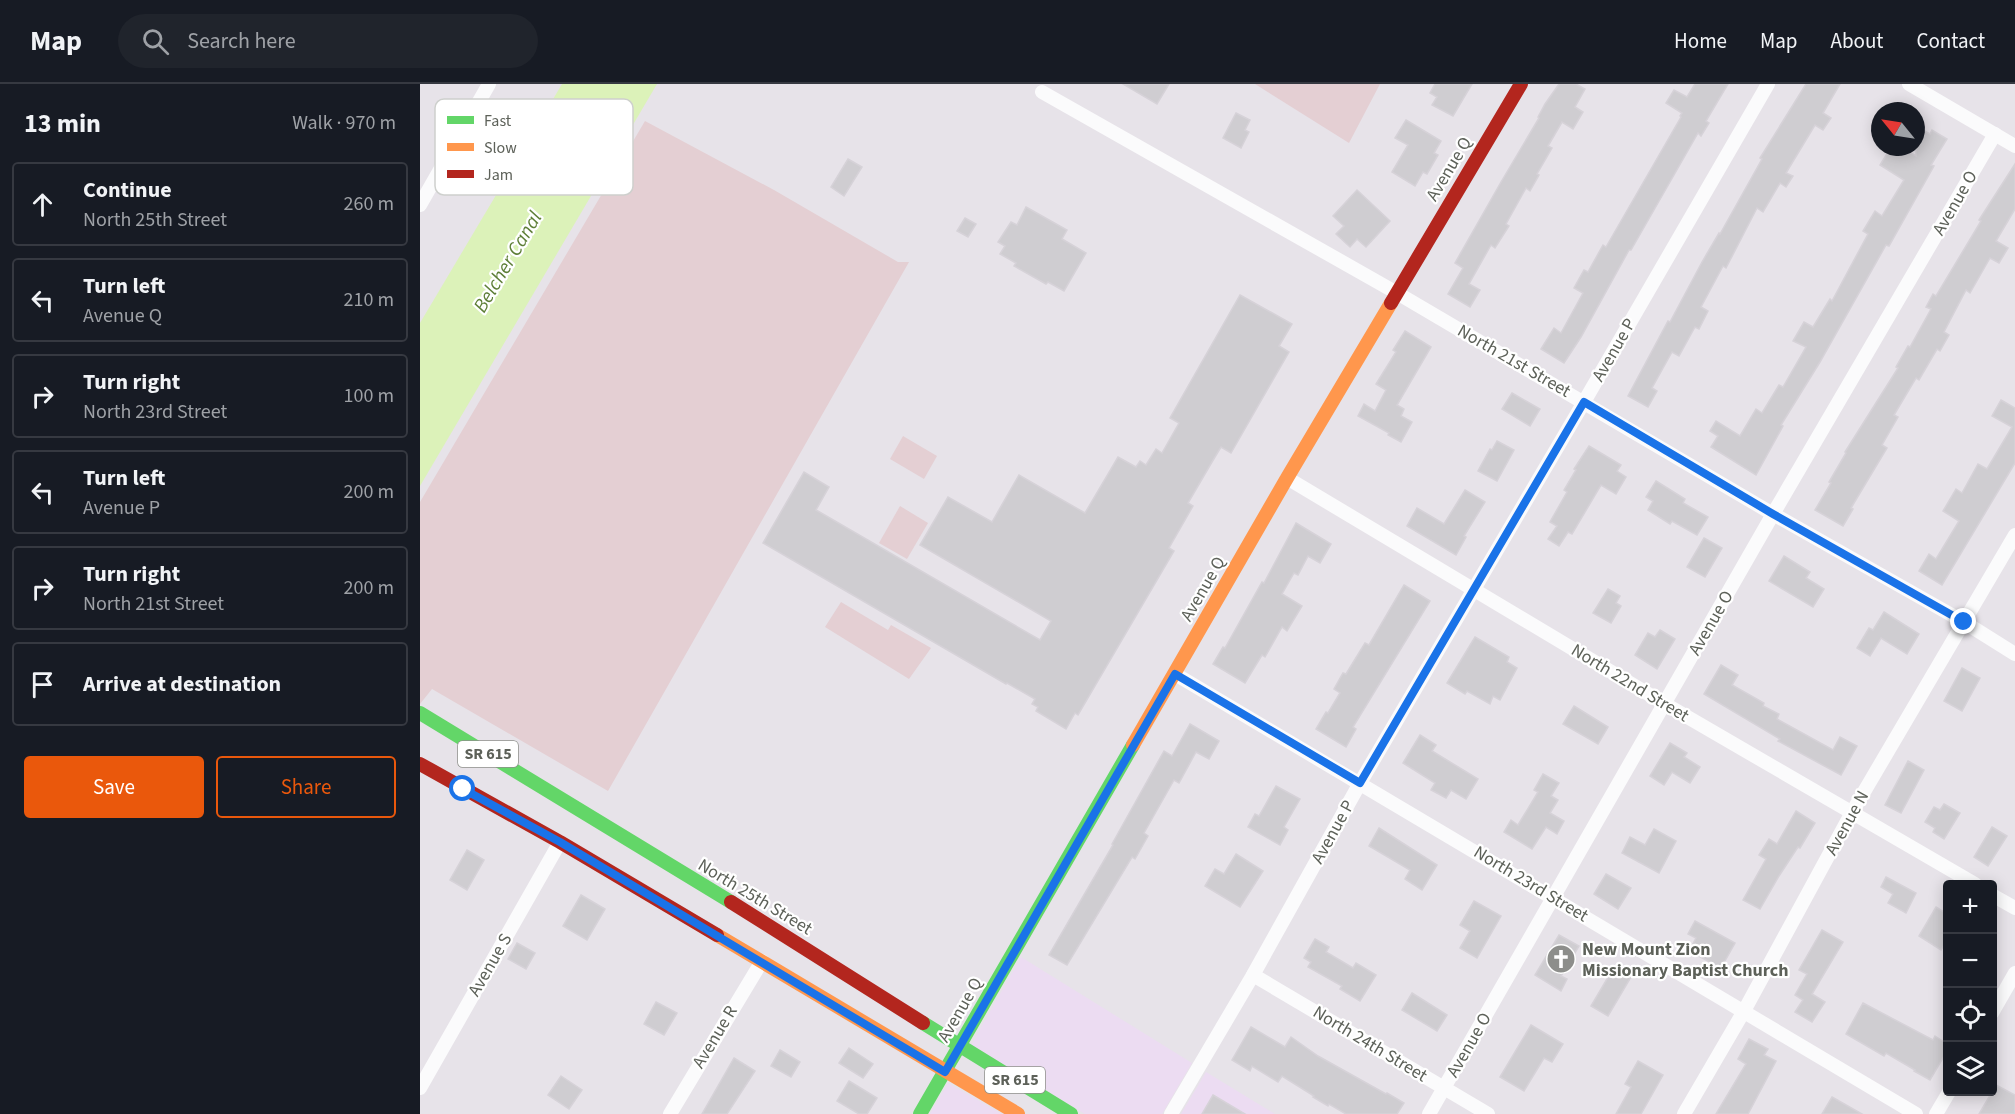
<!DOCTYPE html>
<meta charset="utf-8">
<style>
:root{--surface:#171b24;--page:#20242c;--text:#f1f3f6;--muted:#9ea1a6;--line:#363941;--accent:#ea580c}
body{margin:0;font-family:"Source Sans 3",sans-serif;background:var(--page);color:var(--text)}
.controls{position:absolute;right:18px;bottom:18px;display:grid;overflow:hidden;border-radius:6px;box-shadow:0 3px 15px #0003}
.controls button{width:54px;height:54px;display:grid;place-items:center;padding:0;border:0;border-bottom:2px solid var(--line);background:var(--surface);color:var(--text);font:30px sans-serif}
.compass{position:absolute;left:1451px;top:18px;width:54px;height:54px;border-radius:50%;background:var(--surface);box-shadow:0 3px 15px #0003;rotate:300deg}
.stop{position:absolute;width:18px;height:18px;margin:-14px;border:4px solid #1a73e8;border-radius:50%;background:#fff}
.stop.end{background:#1a73e8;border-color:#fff;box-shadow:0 2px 6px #0008}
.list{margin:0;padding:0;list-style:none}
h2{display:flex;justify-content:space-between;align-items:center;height:78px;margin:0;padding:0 24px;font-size:26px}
h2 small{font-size:20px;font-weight:400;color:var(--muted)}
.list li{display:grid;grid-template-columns:39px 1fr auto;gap:18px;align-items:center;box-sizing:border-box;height:84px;margin:0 12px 12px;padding:0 12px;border:2px solid var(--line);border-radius:6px}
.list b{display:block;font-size:22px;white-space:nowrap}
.list p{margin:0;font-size:20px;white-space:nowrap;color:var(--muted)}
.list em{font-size:20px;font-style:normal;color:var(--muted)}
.actions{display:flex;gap:12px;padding:18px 24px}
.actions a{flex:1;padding:14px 0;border:2px solid var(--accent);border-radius:6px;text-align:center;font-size:21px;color:var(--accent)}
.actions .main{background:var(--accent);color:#fff}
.icon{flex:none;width:33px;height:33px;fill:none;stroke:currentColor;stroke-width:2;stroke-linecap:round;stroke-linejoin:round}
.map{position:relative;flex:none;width:1595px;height:1030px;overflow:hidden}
header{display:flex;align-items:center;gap:36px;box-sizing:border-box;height:84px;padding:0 30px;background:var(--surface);border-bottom:2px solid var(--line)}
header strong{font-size:28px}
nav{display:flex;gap:33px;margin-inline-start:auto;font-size:21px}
.search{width:420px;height:54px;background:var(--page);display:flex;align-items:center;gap:15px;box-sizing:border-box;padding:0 21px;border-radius:33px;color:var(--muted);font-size:22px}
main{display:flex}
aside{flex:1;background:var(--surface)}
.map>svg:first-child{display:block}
</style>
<header>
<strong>Map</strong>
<div class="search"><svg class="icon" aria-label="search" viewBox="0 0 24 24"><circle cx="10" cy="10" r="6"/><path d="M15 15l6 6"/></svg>Search here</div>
<nav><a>Home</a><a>Map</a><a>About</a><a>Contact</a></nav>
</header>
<main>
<aside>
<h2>13 min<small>Walk · 970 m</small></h2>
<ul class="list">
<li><svg class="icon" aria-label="ahead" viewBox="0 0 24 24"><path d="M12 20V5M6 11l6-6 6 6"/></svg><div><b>Continue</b><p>North 25th Street</p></div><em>260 m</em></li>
<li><svg class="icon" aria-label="left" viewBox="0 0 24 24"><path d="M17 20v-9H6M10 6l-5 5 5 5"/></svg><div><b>Turn left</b><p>Avenue Q</p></div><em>210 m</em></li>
<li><svg class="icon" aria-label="right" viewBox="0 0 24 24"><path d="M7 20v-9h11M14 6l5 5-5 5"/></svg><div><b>Turn right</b><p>North 23rd Street</p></div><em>100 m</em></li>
<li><svg class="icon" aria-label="left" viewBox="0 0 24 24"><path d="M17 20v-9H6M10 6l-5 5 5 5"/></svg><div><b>Turn left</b><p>Avenue P</p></div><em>200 m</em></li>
<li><svg class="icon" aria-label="right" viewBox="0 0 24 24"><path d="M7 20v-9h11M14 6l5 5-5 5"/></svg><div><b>Turn right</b><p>North 21st Street</p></div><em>200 m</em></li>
<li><svg class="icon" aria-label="arrive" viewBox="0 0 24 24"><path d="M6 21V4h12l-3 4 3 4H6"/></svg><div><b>Arrive at destination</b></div></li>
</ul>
<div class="actions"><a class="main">Save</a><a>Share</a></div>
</aside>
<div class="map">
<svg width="1595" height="1030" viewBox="0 0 1595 1030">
<rect width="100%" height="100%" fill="#e7e3e9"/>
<!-- commercial -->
<g fill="#ecdcf2">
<polygon points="601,873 772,979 742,1030 665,1030 551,961"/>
<polygon points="786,988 855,1030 761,1030"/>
<polygon points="528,999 582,1030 510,1030"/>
</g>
<!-- green -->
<g fill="#e4cfd3">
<polygon points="835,0 960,0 929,59"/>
<polygon points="225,37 354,106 478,178 489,178 188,707 12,605 0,620 0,418"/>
<polygon points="483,352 517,372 504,395 470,375"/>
<polygon points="480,422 508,439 487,475 459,459"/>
<polygon points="421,518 468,546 471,541 511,564 489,595 405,543"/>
</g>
<!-- water -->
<polygon fill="#dcf2b9" points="142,0 237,0 0,402 0,239"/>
<!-- building -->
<g fill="#cfcdd1" stroke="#d6d2d8" stroke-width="1.5">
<polygon points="703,0 749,0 737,20"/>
<polygon points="1015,0 1052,0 1033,32 1012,21 1017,13 1010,9"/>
<polygon points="1139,0 1156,0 1165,5 1155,23 1163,28 1153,45 1142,38 1128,62 1132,64 1117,90 1119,91 1110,107 1106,104 1086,140 1089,142 1075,164 1071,161 1049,200 1060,206 1050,223 1028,210 1043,184 1035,179 1081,98 1119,34 1118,33 1125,20"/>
<polygon points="1275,0 1308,0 1286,37 1289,39 1281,52 1278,49 1211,166 1209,166 1161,253 1144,279 1121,265 1134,244 1141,249 1163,209 1154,204 1164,186 1168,188 1183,161 1186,163 1261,33 1260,32 1262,29 1246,19 1254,6 1267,13"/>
<polygon points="1386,0 1420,0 1403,29 1411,34 1403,46 1395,41 1366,89 1373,92 1366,103 1360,99 1343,128 1337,124 1306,184 1303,182 1281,223 1288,227 1279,245 1275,243 1259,272 1252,268 1232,304 1237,307 1228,323 1208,312 1248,237 1250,238 1282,178 1299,149 1300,150 1342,75 1340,74"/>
<polygon points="816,29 830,36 825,46 829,48 821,64 803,54"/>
<polygon points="986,36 1021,57 1014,69 1018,71 1007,90 1003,88 995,102 972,88 988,61 975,54"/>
<polygon points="1496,42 1510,50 1512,46 1527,55 1511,81 1514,82 1469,162 1466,161 1400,278 1361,341 1363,342 1336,391 1291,363 1298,352 1290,347 1296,337 1320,352 1336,325 1342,329 1359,301 1363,303 1386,263 1373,257 1384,238 1393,243 1410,215 1412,217 1448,150 1443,147 1455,127 1462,132 1484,96 1460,81 1471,63 1481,63 1496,72"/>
<polygon points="428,75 442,83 424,112 411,103"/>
<polygon points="1595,80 1595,125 1576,157 1588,164 1579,179 1570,174 1550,209 1546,206 1524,248 1529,251 1520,267 1517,265 1499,296 1496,294 1474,331 1478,333 1462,361 1467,364 1431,424 1433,425 1423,442 1395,426 1411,399 1409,398 1426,369 1425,368 1478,284 1476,283 1488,262 1490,263 1511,225 1506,223 1513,210 1516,212 1561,137 1559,136"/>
<polygon points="937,106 970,137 946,163 937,155 930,163 916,150 924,142 913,132"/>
<polygon points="606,123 647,146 642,155 666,169 644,207 628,198 626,200 594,182 596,179 580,170 585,162 578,158 591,138 597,141"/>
<polygon points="545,134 556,140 548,153 537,147"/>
<polygon points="820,211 872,240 859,262 869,268 811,369 801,363 792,378 768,419 773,422 749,464 754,467 658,631 655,629 646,645 616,627 618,623 612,620 615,615 587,599 586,600 343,459 384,388 409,403 396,426 620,556 631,537 500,461 528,413 572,438 599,391 665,429 698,373 716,383 720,377 726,381 736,365 742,369 759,339 750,334"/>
<polygon points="985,247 1011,263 977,321 984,325 981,332 992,338 981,358 968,351 969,349 938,332 944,320 955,327 966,306 956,300 976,268 973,266"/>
<polygon points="1092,309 1120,325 1110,342 1082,325"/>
<polygon points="1581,316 1595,324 1595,379 1522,501 1499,487 1509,470 1516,475 1539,437 1523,427 1536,405 1542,409 1558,380 1567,385 1592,343 1572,332"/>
<polygon points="1077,357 1094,366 1077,397 1058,387 1070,365 1072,366"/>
<polygon points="1169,362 1201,381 1197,387 1206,393 1196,410 1181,401 1152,450 1148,448 1139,462 1128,455 1137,442 1130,438 1147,408 1144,406 1156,386 1154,385"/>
<polygon points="1236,397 1265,415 1263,419 1288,433 1277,451 1252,437 1250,440 1228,426 1233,417 1226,413"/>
<polygon points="1045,406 1065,418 1044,452 1046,453 1036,471 987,442 997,424 1024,440"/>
<polygon points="876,439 911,460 900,479 888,472 878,491 874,489 862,510 882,522 867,547 862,543 845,573 842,571 825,599 793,580 803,563 805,564 842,498 844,499"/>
<polygon points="1284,454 1302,464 1285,493 1267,483"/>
<polygon points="1364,472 1390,488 1386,494 1404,505 1393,523 1349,497"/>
<polygon points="984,501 1010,517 933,643 936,645 926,663 896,645 906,628 908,629 920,609 914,605 923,589 926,590 945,559 949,561"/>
<polygon points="1188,505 1200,512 1196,519 1201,522 1191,539 1173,529"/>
<polygon points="1464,528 1499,550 1487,570 1461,554 1450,572 1437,564 1449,544 1453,546"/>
<polygon points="1240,546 1255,555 1237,585 1215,571 1228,549 1235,553"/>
<polygon points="1055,553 1089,573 1087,578 1097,584 1080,616 1073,612 1070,620 1047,607 1045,610 1027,599"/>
<polygon points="1301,581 1318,591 1312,601 1344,619 1343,622 1359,630 1357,635 1413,666 1420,653 1437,662 1421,691 1358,657 1360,655 1284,610"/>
<polygon points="1542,584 1560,594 1542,627 1524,617"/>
<polygon points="1154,622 1188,643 1178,660 1143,640"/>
<polygon points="770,640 799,657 789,675 776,668 759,699 754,696 724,749 728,752 715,775 712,773 647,881 629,871 693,761 692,760 744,667 752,672"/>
<polygon points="1000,651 1016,661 1012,667 1058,695 1046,715 1031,706 1026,714 1011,706 1015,699 983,679"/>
<polygon points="1250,659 1267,669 1264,673 1280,683 1270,699 1252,688 1244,701 1230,692"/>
<polygon points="1488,677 1504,686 1481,729 1465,721"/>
<polygon points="1123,690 1139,699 1131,712 1138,716 1130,729 1144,737 1137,750 1126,743 1112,765 1084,748 1091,736 1098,741 1118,708 1114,706"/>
<polygon points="856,702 880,715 864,743 868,746 860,761 828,743 835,730 839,732"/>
<polygon points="1524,720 1540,729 1524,755 1513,748 1515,744 1505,738 1514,723 1520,726"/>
<polygon points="1376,727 1395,739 1380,764 1378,763 1359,792 1340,825 1323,816 1346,775 1339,771 1349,755 1357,760"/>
<polygon points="1572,743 1587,752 1568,782 1554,773"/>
<polygon points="959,744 1017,781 1002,806 985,795 990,786 949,762"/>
<polygon points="1234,745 1256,757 1239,789 1202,769 1210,753 1225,761"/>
<polygon points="47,766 64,776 47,806 30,796"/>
<polygon points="816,770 843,787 820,823 785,802 795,785 804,790"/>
<polygon points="1186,790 1211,804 1198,825 1174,810"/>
<polygon points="1466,793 1496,809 1486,829 1468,819 1473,810 1461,803"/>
<polygon points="161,811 185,825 167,856 143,842"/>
<polygon points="1054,817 1081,832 1057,874 1040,864 1050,847 1040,841"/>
<polygon points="1516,823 1527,830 1527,856 1521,866 1499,852"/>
<polygon points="1275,837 1315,859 1301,884 1269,867 1276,854 1268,850"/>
<polygon points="1402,846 1423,858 1392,910 1405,918 1392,938 1375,928 1383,916 1375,911 1387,890 1379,886"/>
<polygon points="1139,851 1159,862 1141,892 1147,895 1141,907 1115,891"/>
<polygon points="895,855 909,863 906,868 933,884 936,879 956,891 940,917 920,905 922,902 888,883 891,878 884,874"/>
<polygon points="97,859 115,869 106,885 88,875"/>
<polygon points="1194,883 1211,893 1188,932 1171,922"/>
<polygon points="992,909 1027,931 1017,947 982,926"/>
<polygon points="236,918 257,929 244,951 224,940"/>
<polygon points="1443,919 1513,956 1515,952 1527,960 1527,967 1510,996 1494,987 1495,986 1466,969 1464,972 1426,950"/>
<polygon points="1111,941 1143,960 1132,978 1124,974 1104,1007 1080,993"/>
<polygon points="831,943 865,963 871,953 898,972 966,1010 967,1009 984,1019 977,1030 926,1030 909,1020 908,1022 893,1013 894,1012 862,992 858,998 832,982 830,987 812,976"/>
<polygon points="1329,955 1348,965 1344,971 1356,977 1328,1030 1296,1030 1326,980 1318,975"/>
<polygon points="429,964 453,980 443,994 419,979"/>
<polygon points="360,966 380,978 371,993 351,982"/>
<polygon points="314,974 335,987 307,1030 282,1030"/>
<polygon points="1218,977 1243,991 1221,1030 1196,1030 1211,1003 1205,1000"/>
<polygon points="141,992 162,1006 149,1025 128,1011"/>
<polygon points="429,997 457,1014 447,1030 439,1030 417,1017"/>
<polygon points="1576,1001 1595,1011 1595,1030 1559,1030"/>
<polygon points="793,1011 825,1030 782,1030"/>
<polygon points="1412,1013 1442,1030 1402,1030"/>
</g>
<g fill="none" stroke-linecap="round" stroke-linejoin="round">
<!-- street -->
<g stroke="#fbfbfc" stroke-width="14">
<polyline points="1489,0 1595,62"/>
<polyline points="622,8 977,209 1353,430 1544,538 1595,570"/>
<polyline points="0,121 69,0"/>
<polyline points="867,394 1245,620 1555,800"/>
<polyline points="755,590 1496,1030"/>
<polyline points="1572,811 1595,824"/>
<polyline points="833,891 1068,1030"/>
<polyline points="1572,929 1595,889"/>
<polyline points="0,1004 140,758"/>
<polyline points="250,1030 342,877"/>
<polyline points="751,1030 833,891 940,699 1164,318 1348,0"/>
<polyline points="1009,1030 1353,430 1575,50"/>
<polyline points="1264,1030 1324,927 1431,730 1595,451"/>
<polyline points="1516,1030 1529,1008"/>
</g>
<!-- fast -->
<g stroke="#63d668" stroke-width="14">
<polyline points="0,629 311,818"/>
<polyline points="503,939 651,1030"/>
<polyline points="500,1030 713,661"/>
</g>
<!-- slow -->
<g stroke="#ff974d" stroke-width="14">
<polyline points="713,661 867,394 971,219"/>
<polyline points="297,851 598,1030"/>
</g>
<!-- jam -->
<g stroke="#b3261e" stroke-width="14">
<polyline points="971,219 1101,0"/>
<polyline points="0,680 140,758 297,851"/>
<polyline points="311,818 503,939"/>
</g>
</g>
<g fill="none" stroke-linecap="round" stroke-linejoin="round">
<!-- route -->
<polyline stroke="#1a73e8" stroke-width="8" points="43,705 140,758 525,988 755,590 940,699 1164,318 1353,430 1544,538"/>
</g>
<!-- icons -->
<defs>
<g id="church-disc" transform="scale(1.5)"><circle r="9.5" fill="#8d8e8b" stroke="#fff"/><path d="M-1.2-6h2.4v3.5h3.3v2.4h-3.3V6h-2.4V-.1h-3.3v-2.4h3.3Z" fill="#fff"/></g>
</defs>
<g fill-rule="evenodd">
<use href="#church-disc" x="1141" y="875"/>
</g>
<g text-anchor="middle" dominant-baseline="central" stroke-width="4.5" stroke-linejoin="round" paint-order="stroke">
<!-- shield labels -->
<g fill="#fff" stroke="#8e908b" stroke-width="1.5">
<rect x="38" y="657" width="60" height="26" rx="4.5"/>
<rect x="565" y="983" width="60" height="26" rx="4.5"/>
</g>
<g font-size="16" font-weight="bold" fill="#5d6159">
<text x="68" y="670">SR 615</text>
<text x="595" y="996">SR 615</text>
</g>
<!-- street labels -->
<g font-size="18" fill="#5d6159" stroke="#fff">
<text transform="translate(1029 85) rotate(-59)">Avenue Q</text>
<text transform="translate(1535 119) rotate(-60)">Avenue O</text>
<text transform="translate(1194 266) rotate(-60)">Avenue P</text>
<text transform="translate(1094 277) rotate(30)">North 21st Street</text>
<text transform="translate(783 505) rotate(-60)">Avenue Q</text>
<text transform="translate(1291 539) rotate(-60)">Avenue O</text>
<text transform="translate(1210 599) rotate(31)">North 22nd Street</text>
<text transform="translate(1427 739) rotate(-61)">Avenue N</text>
<text transform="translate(913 748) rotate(-61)">Avenue P</text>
<text transform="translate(1111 800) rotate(31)">North 23rd Street</text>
<text transform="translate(335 813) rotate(31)">North 25th Street</text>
<text transform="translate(70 881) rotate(-60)">Avenue S</text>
<text transform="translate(540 926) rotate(-60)">Avenue Q</text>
<text transform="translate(295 953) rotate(-59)">Avenue R</text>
<text transform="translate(950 960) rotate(31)">North 24th Street</text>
<text transform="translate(1049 961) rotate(-60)">Avenue O</text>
</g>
<!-- poi labels -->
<g font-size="18" font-weight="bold" fill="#5d6159" stroke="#fff" text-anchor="start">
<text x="1162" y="865">New Mount Zion<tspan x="1162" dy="21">Missionary Baptist Church</tspan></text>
</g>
<!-- water labels -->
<g font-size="20" font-style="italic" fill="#5d7e36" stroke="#fff">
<text transform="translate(88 178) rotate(-59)">Belcher Canal</text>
</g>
</g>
<!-- legend -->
<rect x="15" y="15" width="198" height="96" rx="9" fill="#fff" stroke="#ced0cd" stroke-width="1.5"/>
<rect x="27" y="32" width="27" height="8" fill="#63d668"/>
<rect x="27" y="59" width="27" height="8" fill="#ff974d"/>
<rect x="27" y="86" width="27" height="8" fill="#b3261e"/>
<g font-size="16" fill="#5d6159">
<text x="64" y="42">Fast</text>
<text x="64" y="69">Slow</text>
<text x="64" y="96">Jam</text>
</g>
</svg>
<div class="controls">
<button>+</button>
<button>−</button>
<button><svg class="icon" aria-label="locate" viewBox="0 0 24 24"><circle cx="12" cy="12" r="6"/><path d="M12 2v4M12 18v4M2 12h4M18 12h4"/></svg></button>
<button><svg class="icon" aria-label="layers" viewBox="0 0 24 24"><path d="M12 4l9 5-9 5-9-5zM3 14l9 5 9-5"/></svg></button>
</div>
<svg class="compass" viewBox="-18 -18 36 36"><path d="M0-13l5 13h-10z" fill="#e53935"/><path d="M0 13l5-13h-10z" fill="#9ea1a6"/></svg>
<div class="stop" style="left:43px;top:705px"></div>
<div class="stop end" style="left:1544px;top:538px"></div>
</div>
</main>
